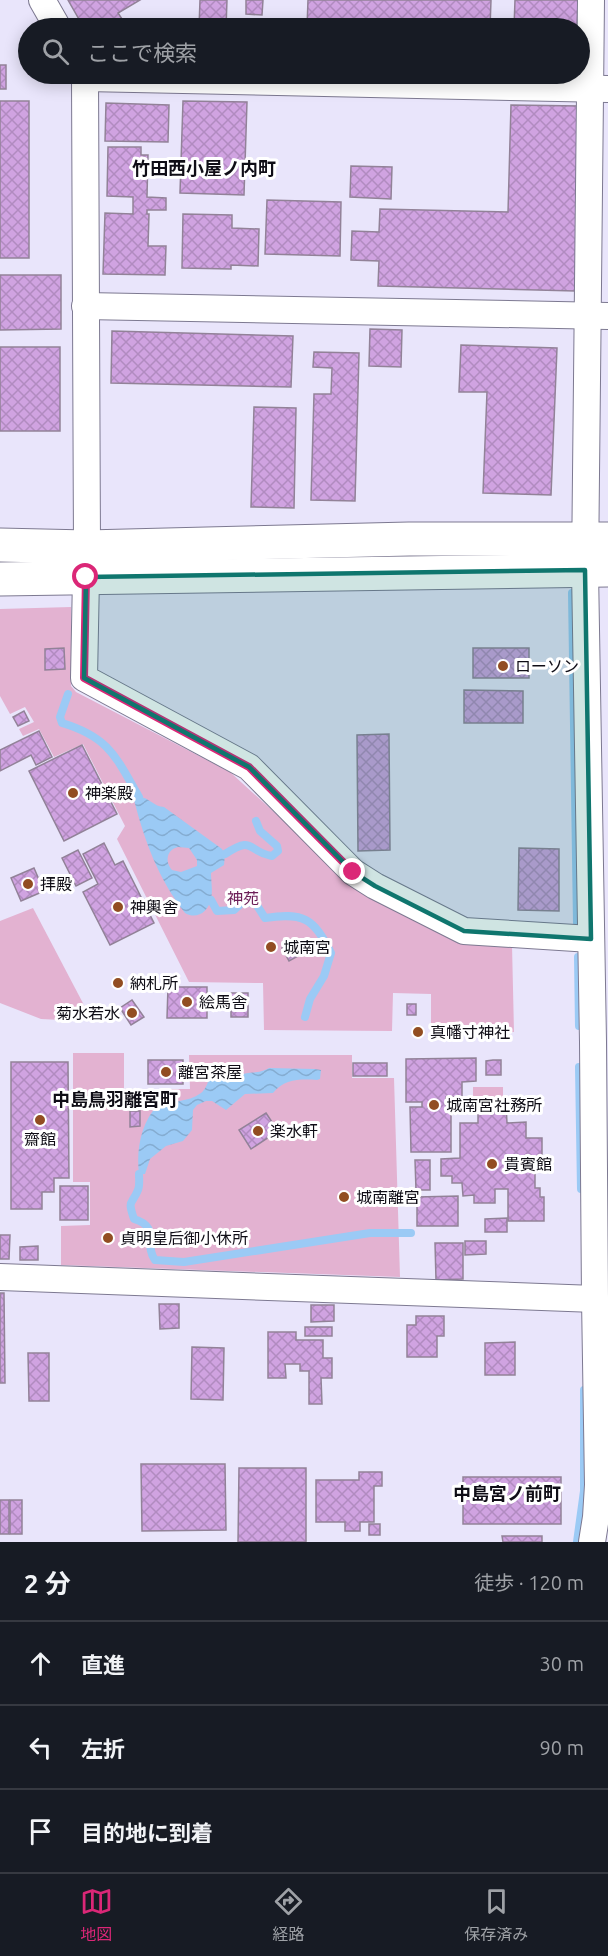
<!DOCTYPE html>
<html lang="ja">
<meta charset="utf-8">
<style>
:root{--surface:#171b24;--page:#242831;--text:#f1f3f6;--muted:#9ea1a6;--line:#363941;--accent:#db2777}
body{margin:0;font-family:Ubuntu,"Noto Sans JP",sans-serif;background:var(--page);color:var(--text)}
.stop{position:absolute;width:18px;height:18px;margin:-14px;border:4px solid #db2777;border-radius:50%;background:#fff}
.stop.end{background:#db2777;border-color:#fff;box-shadow:0 2px 6px #0008}
.list{margin:0;padding:0;list-style:none}
h2{display:flex;justify-content:space-between;align-items:center;height:78px;margin:0;padding:0 24px;font-size:26px}
h2 small{font-size:20px;font-weight:400;color:var(--muted)}
.list li{display:grid;grid-template-columns:39px 1fr auto;gap:18px;align-items:center;box-sizing:border-box;height:84px;padding:0 24px;border-top:2px solid var(--line)}
.list b{display:block;font-size:22px;white-space:nowrap}
.list em{font-size:20px;font-style:normal;color:var(--muted)}
.icon{flex:none;width:33px;height:33px;fill:none;stroke:currentColor;stroke-width:2;stroke-linecap:round;stroke-linejoin:round}
.map{position:relative;flex:none;width:608px;height:1542px;overflow:hidden}
.search{position:absolute;background:var(--surface);box-shadow:0 3px 15px #0003;left:18px;right:18px;top:18px;height:66px;display:flex;align-items:center;gap:15px;box-sizing:border-box;padding:0 21px;border-radius:33px;color:var(--muted);font-size:22px}
.sheet{height:330px;background:var(--surface)}
nav{display:flex;justify-content:space-around;align-items:center;box-sizing:border-box;height:84px;border-top:2px solid var(--line);background:var(--surface);font-size:16px;color:var(--muted)}
nav a{display:grid;justify-items:center;gap:3px}
nav .on{color:var(--accent)}
.map>svg:first-child{display:block}
</style>
<div class="map">
<svg width="608" height="1542" viewBox="0 0 608 1542">
<defs>
<pattern id="water-waves" width="16" height="10" patternUnits="userSpaceOnUse" patternTransform="scale(1.5)"><rect width="16" height="10" fill="#9bcaf5"/><path d="M0 5q4-4 8 0t8 0" fill="none" stroke="#84acd1"/></pattern>
<pattern id="building-cross-hatch" width="8" height="8" patternUnits="userSpaceOnUse" patternTransform="scale(1.5)"><rect width="8" height="8" fill="#d0a3e1"/><path d="M0 0l8 8M0 8l8-8" fill="none" stroke="#b18bc0"/></pattern>
</defs>
<rect width="100%" height="100%" fill="#e9e5fb"/>
<!-- green -->
<g fill="#e3b2d1">
<polygon points="71,607 71,686 76,692 230,772 364,894 456,942 512,945 514,1032 431,1032 431,994 393,993 392,1031 264,1030 263,983 189,982 117,839 125,826 83,744 54,757 39,729 23,736 19,729 34,722 25,707 10,714 0,696 0,609"/>
<polygon points="33,908 85,1007 61,1020 41,1019 0,1003 0,921"/>
<polygon points="73,1053 124,1053 124,1089 190,1089 189,1055 352,1055 352,1078 394,1078 400,1277 61,1265 61,1226 90,1225 90,1182 73,1182"/>
<polygon points="473,1087 503,1087 503,1101 491,1102 490,1109 461,1109 460,1102 473,1101"/>
</g>
<!-- water -->
<g fill="url(#water-waves)" fill-rule="evenodd">
<path d="M139,797c10,0 15,10 25,10l58,42 3,5 -1,11 -13,8c0,8 2,19 0,26 -3,13 -14,21 -26,14 -27,-35 -40,-71 -51,-113zM178,847l11,1 8,12v6l-16,6 -9,-2c-7,-8 -6,-20 6,-23z"/>
<path d="M269,1068l46,1 6,1 -1,9 -3,1c-17,-1 -33,-1 -44,13l-28,1 -19,16 -14,-9h-6l-9,4 -4,5 -1,20 -9,11 -17,5 -16,13 -5,15h-6c-3,-24 2,-52 19,-69 15,-5 29,-2 43,-12 10,-8 5,-24 23,-21l3,6c7,0 10,-2 16,-4 10,-3 16,0 26,-6z"/>
</g>
<g fill="none" stroke-linecap="round" stroke-linejoin="round">
<!-- stream -->
<g stroke="#9bcaf5" stroke-width="8">
<polyline points="572,593 577,923"/>
<path d="M68,694l-8,23 2,6c47,14 54,34 77,74"/>
<path d="M225,854c30,-19 21,-3 47,2l6,-5 -1,-5 -17,-15 -4,-10"/>
<path d="M211,900l6,11 17,-1 10,-9 12,3 9,14c38,-6 49,0 66,35l-7,23 -14,23 -5,18"/>
<polyline points="578,957 579,1026"/>
<polyline points="579,1067 581,1189"/>
<path d="M139,1174c0,5 1,11 -1,16 -6,15 -11,9 -4,29 27,8 9,25 21,41l29,2 186,-29h41"/>
<polyline points="577,1542 584,1491 584,1390"/>
</g>
</g>
<!-- building -->
<g fill="url(#building-cross-hatch)" stroke="#928298" stroke-width="1.5">
<polygon points="68,0 140,0 118,13 128,28 84,28"/>
<polygon points="200,0 227,0 226,28 199,28"/>
<polygon points="246,0 263,0 262,15 246,14"/>
<polygon points="308,0 491,0 490,28 307,28"/>
<polygon points="515,0 578,0 577,28 514,28"/>
<rect x="0" y="65" width="6" height="24"/>
<rect x="0" y="101" width="29" height="157"/>
<polygon points="183,101 247,102 244,195 180,193"/>
<polygon points="106,103 169,105 168,142 105,141"/>
<polygon points="511,105 580,106 575,291 378,286 379,261 351,260 352,231 379,232 380,209 508,212"/>
<polygon points="108,147 141,147 141,155 148,155 147,197 166,198 166,210 147,210 147,214 149,214 148,246 166,246 165,275 103,274 105,213 133,214 133,197 107,196"/>
<polygon points="351,166 392,167 391,199 350,197"/>
<polygon points="267,200 341,202 340,256 265,254"/>
<polygon points="183,214 232,215 232,228 259,229 258,266 231,265 231,269 182,268"/>
<polygon points="0,275 61,275 61,329 0,330"/>
<polygon points="370,329 402,330 401,367 369,366"/>
<polygon points="112,331 293,336 291,387 111,383"/>
<polygon points="461,345 557,348 551,495 483,493 487,392 459,392"/>
<rect x="0" y="347" width="60" height="84"/>
<polygon points="314,352 359,353 355,501 311,500 314,394 331,394 332,368 313,367"/>
<polygon points="254,407 296,408 294,508 251,507"/>
<polygon points="64,648 65,669 45,670 45,649"/>
<rect x="473" y="648" width="56" height="30"/>
<polygon points="464,690 523,691 523,723 464,723"/>
<polygon points="24,711 29,721 18,726 13,717"/>
<polygon points="39,731 52,757 36,765 31,755 0,771 0,750"/>
<polygon points="389,734 390,850 358,851 357,735"/>
<polygon points="82,745 117,814 64,841 29,771"/>
<polygon points="104,843 115,865 123,861 154,923 110,945 83,892 98,884 83,854"/>
<polygon points="519,848 559,849 559,911 518,910"/>
<polygon points="78,850 92,878 76,886 62,858"/>
<polygon points="34,868 44,891 21,901 11,878"/>
<polygon points="294,942 300,955 289,961 282,948"/>
<polygon points="168,987 207,987 207,1018 167,1018"/>
<rect x="231" y="993" width="17" height="24"/>
<polygon points="132,1000 144,1017 131,1025 120,1008"/>
<rect x="407" y="1004" width="9" height="11"/>
<polygon points="476,1058 476,1081 462,1082 462,1097 446,1097 446,1107 451,1107 451,1152 411,1152 410,1107 422,1107 422,1102 406,1102 406,1059"/>
<rect x="148" y="1060" width="35" height="24"/>
<polygon points="493,1060 501,1060 501,1075 486,1075 486,1061"/>
<polygon points="11,1062 68,1062 69,1178 54,1178 54,1192 42,1192 42,1209 11,1209"/>
<rect x="353" y="1063" width="34" height="13"/>
<polygon points="495,1104 506,1104 507,1123 526,1122 526,1138 542,1138 542,1169 535,1169 535,1188 540,1188 540,1197 544,1197 544,1221 508,1221 508,1189 495,1189 495,1203 474,1203 474,1195 463,1196 462,1183 452,1183 452,1176 441,1176 441,1159 460,1158 460,1123 478,1123 478,1113 496,1112"/>
<polygon points="130,1111 140,1111 140,1126 130,1127"/>
<polygon points="266,1113 278,1131 251,1149 239,1130"/>
<polygon points="415,1160 430,1160 430,1190 416,1190"/>
<rect x="60" y="1186" width="28" height="34"/>
<polygon points="458,1196 458,1226 417,1226 417,1197"/>
<polygon points="507,1218 507,1232 485,1232 485,1219"/>
<polygon points="0,1235 10,1235 9,1259 0,1259"/>
<polygon points="465,1241 486,1241 486,1254 465,1255"/>
<polygon points="435,1243 463,1243 463,1279 436,1280"/>
<polygon points="38,1246 38,1260 20,1260 20,1247"/>
<polygon points="0,1293 4,1293 5,1383 0,1383"/>
<polygon points="159,1304 179,1304 179,1328 160,1329"/>
<polygon points="311,1305 334,1305 334,1321 311,1322"/>
<polygon points="416,1316 444,1316 444,1336 437,1336 437,1357 407,1357 407,1325 416,1325"/>
<rect x="305" y="1327" width="27" height="9"/>
<polygon points="268,1332 296,1332 296,1340 323,1340 323,1358 332,1358 332,1378 321,1378 322,1404 309,1404 309,1371 300,1371 300,1364 285,1364 286,1378 268,1378"/>
<polygon points="515,1342 515,1375 485,1375 485,1343"/>
<polygon points="192,1347 224,1348 223,1400 191,1399"/>
<polygon points="28,1353 49,1353 49,1401 29,1401"/>
<polygon points="141,1464 225,1464 226,1530 142,1531"/>
<polygon points="239,1468 306,1468 306,1542 238,1542"/>
<polygon points="359,1472 382,1472 382,1486 374,1486 374,1522 360,1522 360,1531 345,1531 345,1522 316,1522 316,1480 359,1480"/>
<rect x="463" y="1477" width="98" height="47"/>
<rect x="0" y="1500" width="9" height="34"/>
<rect x="10" y="1500" width="12" height="34"/>
<rect x="369" y="1524" width="11" height="11"/>
<polygon points="502,1536 542,1536 542,1542 503,1542"/>
</g>
<g fill="none" stroke-linecap="round" stroke-linejoin="round">
<!-- minor casing -->
<g stroke="#7d7991" stroke-width="28">
<g id="minor">
<polyline points="42,0 58,28"/>
<polyline points="591,0 585,570 593,1042 595,1299 598,1485 596,1517 592,1542"/>
<polyline points="82,74 85,78 87,547"/>
<polyline points="85,78 608,89"/>
<polyline points="85,306 608,316"/>
<polyline points="86,577 84,678 249,767 353,872 375,886 464,931 591,939"/>
<polyline points="0,1277 595,1299"/>
</g>
</g>
<!-- tertiary casing -->
<g stroke="#7d7991" stroke-width="35">
<g id="tertiary">
<polyline points="0,545 87,547 409,539 608,539"/>
<polyline points="0,579 608,570"/>
</g>
</g>
<!-- minor -->
<use href="#minor" stroke="#fff" stroke-width="26"/>
<!-- tertiary -->
<use href="#tertiary" stroke="#fff" stroke-width="33"/>
</g>
<g fill="none" stroke-linecap="round" stroke-linejoin="round">
<!-- route -->
<polyline stroke="#db2777" stroke-width="8" points="86,577 84,678 249,767 353,872"/>
</g>
<!-- marked area -->
<path fill="#0f766e" fill-opacity="0.2" stroke="#0f766e" stroke-width="4.5" stroke-linejoin="round" d="M585,570l6,369 -127,-8 -89,-45 -22,-14 -104,-105 -165,-89 2,-101z"/>
<!-- markers -->
<g fill="#924d22" stroke="#fff" stroke-width="2">
<circle cx="503" cy="666" r="6"/>
<circle cx="73" cy="793" r="6"/>
<circle cx="28" cy="884" r="6"/>
<circle cx="118" cy="907" r="6"/>
<circle cx="271" cy="947" r="6"/>
<circle cx="118" cy="983" r="6"/>
<circle cx="187" cy="1002" r="6"/>
<circle cx="132" cy="1013" r="6"/>
<circle cx="418" cy="1032" r="6"/>
<circle cx="166" cy="1072" r="6"/>
<circle cx="434" cy="1105" r="6"/>
<circle cx="40" cy="1120" r="6"/>
<circle cx="258" cy="1131" r="6"/>
<circle cx="492" cy="1164" r="6"/>
<circle cx="344" cy="1197" r="6"/>
<circle cx="108" cy="1238" r="6"/>
</g>
<g text-anchor="middle" dominant-baseline="central" stroke-width="6" stroke-linejoin="round" paint-order="stroke">
<!-- poi labels -->
<g font-size="16" fill="#0f0d16" stroke="#fff" text-anchor="start">
<text x="515" y="666">ローソン</text>
<text x="85" y="793">神楽殿</text>
<text x="40" y="884">拝殿</text>
<text x="130" y="907">神輿舎</text>
<text x="283" y="947">城南宮</text>
<text x="130" y="983">納札所</text>
<text x="199" y="1002">絵馬舎</text>
<text x="120" y="1013" text-anchor="end">菊水若水</text>
<text x="430" y="1032">真幡寸神社</text>
<text x="178" y="1072">離宮茶屋</text>
<text x="446" y="1105">城南宮社務所</text>
<text x="270" y="1131">楽水軒</text>
<text x="40" y="1139" text-anchor="middle">齋館</text>
<text x="504" y="1164">貴賓館</text>
<text x="356" y="1197">城南離宮</text>
<text x="120" y="1238">貞明皇后御小休所</text>
</g>
<!-- park labels -->
<g font-size="16" fill="#6c1f58" stroke="#fff">
<text x="243" y="898">神苑</text>
</g>
<!-- neighbourhood labels -->
<g font-size="18" font-weight="bold" fill="#0f0d16" stroke="#fff">
<text x="204" y="168">竹田西小屋ノ内町</text>
<text x="115" y="1099">中島鳥羽離宮町</text>
<text x="507" y="1493">中島宮ノ前町</text>
</g>
</g>
</svg>
<div class="stop" style="left:86px;top:577px"></div>
<div class="stop end" style="left:353px;top:872px"></div>
<div class="search"><svg class="icon" aria-label="search" viewBox="0 0 24 24"><circle cx="10" cy="10" r="6"/><path d="M15 15l6 6"/></svg>ここで検索</div>
</div>
<section class="sheet">
<h2>2 分<small>徒歩 · 120 m</small></h2>
<ul class="list">
<li><svg class="icon" aria-label="ahead" viewBox="0 0 24 24"><path d="M12 20V5M6 11l6-6 6 6"/></svg><div><b>直進</b></div><em>30 m</em></li>
<li><svg class="icon" aria-label="left" viewBox="0 0 24 24"><path d="M17 20v-9H6M10 6l-5 5 5 5"/></svg><div><b>左折</b></div><em>90 m</em></li>
<li><svg class="icon" aria-label="arrive" viewBox="0 0 24 24"><path d="M6 21V4h12l-3 4 3 4H6"/></svg><div><b>目的地に到着</b></div></li>
</ul>
</section>
<nav>
<a class="on"><svg class="icon" aria-label="map" viewBox="0 0 24 24"><path d="M3 6l6-2 6 2 6-2v14l-6 2-6-2-6 2zM9 4v14M15 6v14"/></svg>地図</a>
<a><svg class="icon" aria-label="directions" viewBox="0 0 24 24"><path d="M12 3l9 9-9 9-9-9zM9 14v-3h6M13 9l2 2-2 2"/></svg>経路</a>
<a><svg class="icon" aria-label="saved" viewBox="0 0 24 24"><path d="M7 4h10v16l-5-4-5 4z"/></svg>保存済み</a>
</nav>
